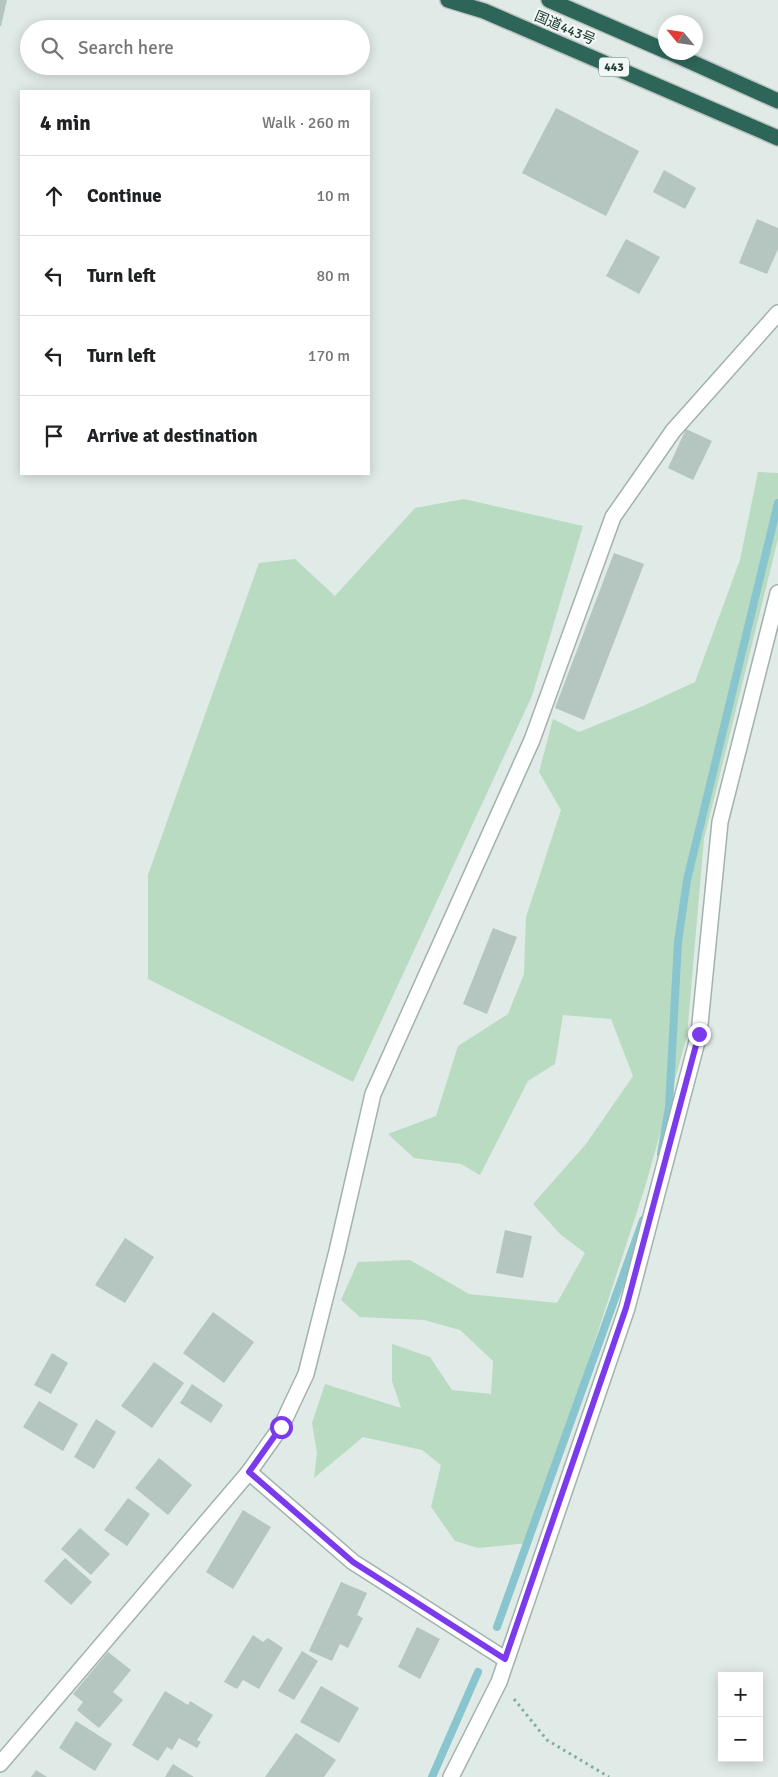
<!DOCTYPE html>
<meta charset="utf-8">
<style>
:root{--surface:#fff;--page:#f6f6f6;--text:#202124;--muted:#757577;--line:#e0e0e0}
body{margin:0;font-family:Signika,"Noto Sans JP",sans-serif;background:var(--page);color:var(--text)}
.controls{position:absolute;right:15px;bottom:15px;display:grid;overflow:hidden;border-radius:0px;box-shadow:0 2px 12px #0003}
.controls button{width:45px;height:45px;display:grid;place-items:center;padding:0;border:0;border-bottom:1px solid var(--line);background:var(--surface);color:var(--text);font:25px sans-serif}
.compass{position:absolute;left:658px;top:15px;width:45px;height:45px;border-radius:50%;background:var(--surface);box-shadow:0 2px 12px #0003;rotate:299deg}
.stop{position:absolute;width:15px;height:15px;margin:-11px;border:4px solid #7c3aed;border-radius:50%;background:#fff}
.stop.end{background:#7c3aed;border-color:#fff;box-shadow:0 1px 5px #0008}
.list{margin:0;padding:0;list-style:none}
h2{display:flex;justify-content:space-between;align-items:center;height:65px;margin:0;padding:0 20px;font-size:21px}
h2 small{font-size:16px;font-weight:400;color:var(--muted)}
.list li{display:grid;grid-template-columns:32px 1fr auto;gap:15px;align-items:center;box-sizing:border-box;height:80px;padding:0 20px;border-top:1px solid var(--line)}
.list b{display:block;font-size:19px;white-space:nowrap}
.list em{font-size:16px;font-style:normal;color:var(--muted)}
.icon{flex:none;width:28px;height:28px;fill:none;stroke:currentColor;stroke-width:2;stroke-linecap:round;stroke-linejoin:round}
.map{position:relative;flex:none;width:778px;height:1777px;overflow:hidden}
.search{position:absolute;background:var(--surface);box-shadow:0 2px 12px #0003;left:20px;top:20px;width:350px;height:55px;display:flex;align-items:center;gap:12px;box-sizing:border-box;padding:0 18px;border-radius:28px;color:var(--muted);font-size:19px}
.panel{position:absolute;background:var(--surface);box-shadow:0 2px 12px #0003;left:20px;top:90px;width:350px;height:385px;border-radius:0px}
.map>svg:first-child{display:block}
</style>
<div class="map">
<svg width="778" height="1777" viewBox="0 0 778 1777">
<rect width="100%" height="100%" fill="#e0eae6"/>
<!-- green -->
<g fill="#b9dbc2">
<polygon points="758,472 778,473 778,539 704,839 687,1036 646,1184 529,1543 478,1548 455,1541 431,1507 441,1465 422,1450 363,1437 314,1478 317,1453 312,1423 325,1384 401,1408 392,1381 392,1344 430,1357 452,1390 491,1394 493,1361 460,1330 424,1320 360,1317 341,1300 358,1262 410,1260 469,1294 557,1303 585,1253 560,1234 533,1204 586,1144 633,1076 611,1019 563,1015 555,1064 528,1081 480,1175 461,1164 414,1158 388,1134 436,1116 458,1046 508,1014 524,974 526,917 561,810 539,772 553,719 579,732 643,706 695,682 740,560"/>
<polygon points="464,499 583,526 532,696 353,1082 148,979 148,875 259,563 295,559 335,596 415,508"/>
</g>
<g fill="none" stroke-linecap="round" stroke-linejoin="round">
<!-- stream -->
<g stroke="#89c5ce" stroke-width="8">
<polyline points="661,1154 669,1107 678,942 687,880 778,503"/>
<polyline points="497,1627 643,1220"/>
<polyline points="432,1777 478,1672"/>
</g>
</g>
<!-- building -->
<g fill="#b5c5bf">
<polygon points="0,0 7,0 1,26 0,26"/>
<polygon points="556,108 639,151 606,216 522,173"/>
<polygon points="664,170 696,188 685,209 653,192"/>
<polygon points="757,219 778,228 778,249 767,274 739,263"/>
<polygon points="626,239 660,257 639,294 606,276"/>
<polygon points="686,429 712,441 693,480 668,468"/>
<polygon points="614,553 644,564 584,720 555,708"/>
<polygon points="493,928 517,937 487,1014 463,1004"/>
<polygon points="505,1230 532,1236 523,1278 496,1273"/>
<polygon points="125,1238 154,1257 125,1303 95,1285"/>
<polygon points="213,1312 254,1342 224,1383 183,1353"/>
<polygon points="52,1353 68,1363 51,1394 34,1385"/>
<polygon points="154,1362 184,1383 152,1428 121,1406"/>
<polygon points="192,1384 223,1405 211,1423 180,1403"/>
<polygon points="39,1401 78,1424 63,1451 23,1427"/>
<polygon points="96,1419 116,1432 94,1469 74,1457"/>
<polygon points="159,1458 192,1485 168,1515 135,1488"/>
<polygon points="128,1498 150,1514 127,1546 104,1530"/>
<polygon points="243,1510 271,1527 233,1589 206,1572"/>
<polygon points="80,1528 110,1554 91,1575 61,1549"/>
<polygon points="65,1558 92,1582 71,1605 44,1581"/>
<polygon points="341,1582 367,1593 357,1615 363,1618 348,1648 340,1644 332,1661 309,1651"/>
<polygon points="417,1627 440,1639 420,1679 398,1667"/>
<polygon points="253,1635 263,1642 268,1638 283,1648 259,1689 243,1680 237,1689 224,1682"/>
<polygon points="302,1651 318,1661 294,1700 278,1691"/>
<polygon points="108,1652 131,1670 113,1692 123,1700 99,1728 77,1710 83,1702 73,1694"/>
<polygon points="321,1686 359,1708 339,1743 300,1722"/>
<polygon points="165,1691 188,1705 190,1701 213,1715 197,1740 201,1742 197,1748 179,1738 172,1750 167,1747 158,1761 132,1745"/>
<polygon points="76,1721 112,1744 95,1771 59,1748"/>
<polygon points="296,1733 336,1760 324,1777 265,1777"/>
<polygon points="173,1764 194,1777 165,1777"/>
<polygon points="36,1770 47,1777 31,1777"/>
</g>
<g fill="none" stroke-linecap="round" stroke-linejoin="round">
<!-- street casing -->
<g stroke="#a3b2ad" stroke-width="18">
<g id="street">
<polyline points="249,1472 353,1562 505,1659"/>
<polyline points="0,1764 249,1472 281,1427 306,1374 337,1251 373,1094 532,740 613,517 673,431 778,313"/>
<polyline points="451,1777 499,1682 627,1308 699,1034 720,822 778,593"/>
</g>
</g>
<!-- highway casing -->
<g stroke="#bcc4c2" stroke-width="18">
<g id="highway">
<polyline points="448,0 484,11 778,138"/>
<polyline points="549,0 666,51"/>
<polyline points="669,52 778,101"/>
</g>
</g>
<!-- path -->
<polyline stroke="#81ad9f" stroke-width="3" stroke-dasharray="2.5 4" stroke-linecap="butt" points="514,1699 547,1740 609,1777"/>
<!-- street -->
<use href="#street" stroke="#fff" stroke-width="15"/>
<!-- highway -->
<use href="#highway" stroke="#2e6559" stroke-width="15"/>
</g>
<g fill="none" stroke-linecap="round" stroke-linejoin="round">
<!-- route -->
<polyline stroke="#7c3aed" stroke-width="6" points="281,1427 249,1472 353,1562 505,1659 626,1308 699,1034"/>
</g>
<g text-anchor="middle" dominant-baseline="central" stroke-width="4.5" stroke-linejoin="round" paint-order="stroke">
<!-- shield labels -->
<rect fill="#f0f7f4" stroke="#5f736d" stroke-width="1" x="599" y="57.5" width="30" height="19" rx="4"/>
<g font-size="12" font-weight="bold" fill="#213a33">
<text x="614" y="67">443</text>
</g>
<!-- street labels -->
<g font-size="14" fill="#213a33" stroke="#f0f7f4">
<text transform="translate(565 28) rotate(23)">国道443号</text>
</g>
</g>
</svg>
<div class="controls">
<button>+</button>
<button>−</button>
</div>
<svg class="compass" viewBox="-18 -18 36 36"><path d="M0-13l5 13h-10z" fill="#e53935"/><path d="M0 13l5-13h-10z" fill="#757577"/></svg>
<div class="stop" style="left:281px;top:1427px"></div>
<div class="stop end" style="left:699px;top:1034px"></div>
<div class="search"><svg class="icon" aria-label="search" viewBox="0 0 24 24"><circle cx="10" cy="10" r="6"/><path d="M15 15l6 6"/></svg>Search here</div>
<section class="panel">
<h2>4 min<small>Walk · 260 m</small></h2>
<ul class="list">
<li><svg class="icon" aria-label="ahead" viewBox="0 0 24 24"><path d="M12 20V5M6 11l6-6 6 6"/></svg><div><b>Continue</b></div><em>10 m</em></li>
<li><svg class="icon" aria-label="left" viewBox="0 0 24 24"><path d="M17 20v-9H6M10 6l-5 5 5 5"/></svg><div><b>Turn left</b></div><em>80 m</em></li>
<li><svg class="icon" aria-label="left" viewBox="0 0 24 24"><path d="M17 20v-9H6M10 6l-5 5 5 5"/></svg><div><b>Turn left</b></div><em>170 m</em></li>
<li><svg class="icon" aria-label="arrive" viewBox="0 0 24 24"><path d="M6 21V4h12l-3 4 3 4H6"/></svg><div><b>Arrive at destination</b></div></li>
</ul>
</section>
</div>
